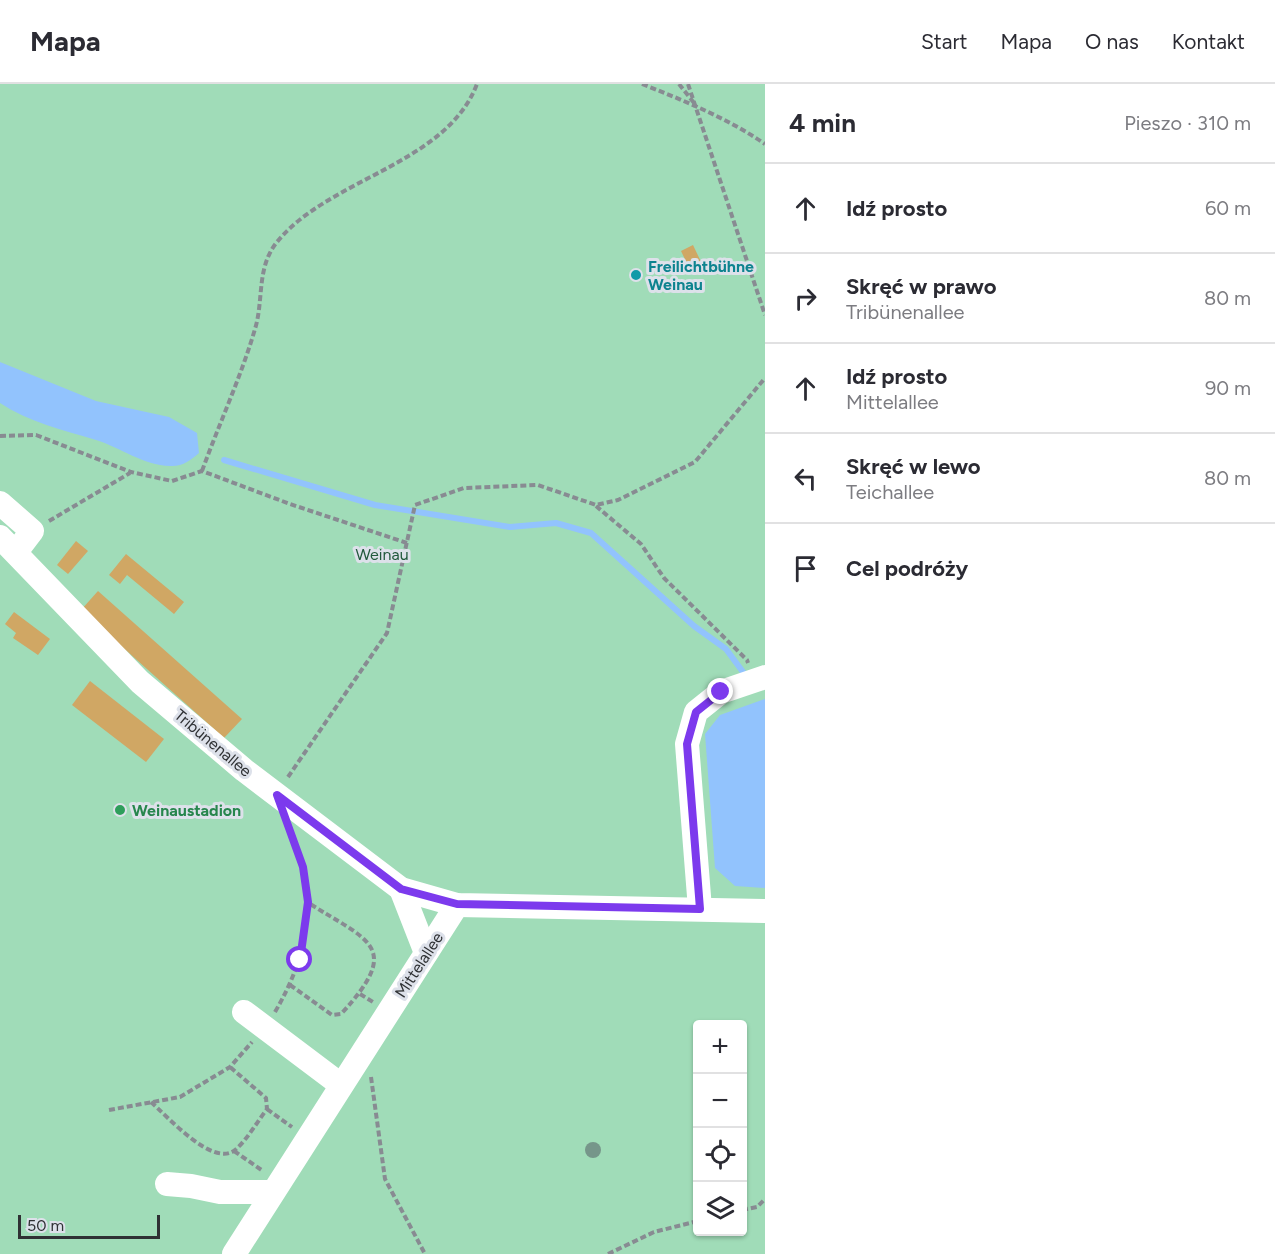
<!DOCTYPE html>
<html lang="pl">
<meta charset="utf-8">
<style>
:root{--surface:#fff;--page:#f7f7f7;--text:#2b2b33;--muted:#7c7c81;--line:#e1e1e2}
body{margin:0;font-family:Figtree,sans-serif;background:var(--page);color:var(--text)}
.controls{position:absolute;right:18px;bottom:18px;display:grid;overflow:hidden;border-radius:6px;box-shadow:0 2px 4px #0004}
.controls button{width:54px;height:54px;display:grid;place-items:center;padding:0;border:0;border-bottom:2px solid var(--line);background:var(--surface);color:var(--text);font:30px sans-serif}
.scale{position:absolute;left:18px;bottom:15px;width:142px;box-sizing:border-box;padding-left:6px;border:3px solid #2f3134;border-top:0;font-size:16px;line-height:21px;white-space:nowrap;color:#2f3134;-webkit-text-stroke:4px #dde1ea;paint-order:stroke}
.stop{position:absolute;width:18px;height:18px;margin:-14px;border:4px solid #7c3aed;border-radius:50%;background:#fff}
.stop.end{background:#7c3aed;border-color:#fff;box-shadow:0 2px 6px #0008}
.list{margin:0;padding:0;list-style:none}
h2{display:flex;justify-content:space-between;align-items:center;height:78px;margin:0;padding:0 24px;font-size:26px}
h2 small{font-size:20px;font-weight:400;color:var(--muted)}
.list li{display:grid;grid-template-columns:39px 1fr auto;gap:18px;align-items:center;box-sizing:border-box;height:90px;padding:0 24px;border-top:2px solid var(--line)}
.list b{display:block;font-size:22px;white-space:nowrap}
.list p{margin:0;font-size:20px;white-space:nowrap;color:var(--muted)}
.list em{font-size:20px;font-style:normal;color:var(--muted)}
.icon{flex:none;width:33px;height:33px;fill:none;stroke:currentColor;stroke-width:2;stroke-linecap:round;stroke-linejoin:round}
.map{position:relative;flex:none;width:765px;height:1170px;overflow:hidden}
header{display:flex;align-items:center;gap:36px;box-sizing:border-box;height:84px;padding:0 30px;background:var(--surface);border-bottom:2px solid var(--line)}
header strong{font-size:28px}
nav{display:flex;gap:33px;margin-inline-start:auto;font-size:21px}
main{display:flex}
aside{flex:1;background:var(--surface)}
.map>svg:first-child{display:block}
</style>
<header>
<strong>Mapa</strong>
<nav><a>Start</a><a>Mapa</a><a>O nas</a><a>Kontakt</a></nav>
</header>
<main>
<div class="map">
<svg width="765" height="1170" viewBox="0 0 765 1170">
<rect width="100%" height="100%" fill="#dde1ea"/>
<!-- green -->
<path fill="#a0dcb8" fill-rule="evenodd" d="M0,0h765v1170h-765zM698,940h44v208h-44z"/>
<!-- water -->
<g fill="#92c3fd">
<path d="M0,278l96,39 73,16 28,16 2,20c-8,7 -17,14 -29,13 -27,-1 -49,-18 -74,-26 -33,-10 -67,-18 -96,-37z"/>
<polygon points="765,615 765,804 735,802 715,784 705,650 720,631"/>
</g>
<g fill="none" stroke-linecap="round" stroke-linejoin="round">
<!-- stream -->
<polyline stroke="#92c3fd" stroke-width="6" points="224,376 375,421 510,443 556,439 591,449 694,542 726,565 743,588"/>
</g>
<!-- building -->
<g fill="#d0a764">
<polygon points="693,161 703,182 691,188 681,167"/>
<polygon points="76,457 88,467 68,490 57,481"/>
<polygon points="126,470 184,518 174,530 127,491 120,500 109,491"/>
<polygon points="98,507 242,635 224,654 81,526"/>
<polygon points="14,528 50,555 38,571 13,554 16,549 5,540"/>
<polygon points="90,597 164,655 146,678 72,621"/>
</g>
<g fill="none" stroke-linecap="round" stroke-linejoin="round">
<!-- path -->
<g stroke="#888b92" stroke-width="4" stroke-dasharray="6 3" stroke-linecap="butt">
<path d="M642,0c43,17 85,34 123,60"/>
<polyline points="679,0 694,19"/>
<polyline points="688,0 765,231"/>
<polyline points="0,352 36,351 131,388 172,397 202,387 290,420 407,459"/>
<path d="M202,387c17,-47 39,-94 53,-142 9,-29 1,-61 22,-87 52,-64 169,-77 200,-158"/>
<polyline points="596,422 641,460 664,494 747,576 748,579"/>
<polyline points="49,437 130,389"/>
<polyline points="288,693 387,549 415,421 464,404 538,401 596,421 618,416 695,378 765,294"/>
<path d="M290,901l42,30 9,-1c63,-68 27,-73 -34,-112"/>
<polyline points="360,910 373,918"/>
<path d="M275,928c36,-62 41,-112 16,-179"/>
<polyline points="371,993 385,1095 425,1170"/>
<path d="M151,1018c16,14 62,66 84,48 12,-10 22,-28 32,-41l-1,-11 -36,-31"/>
<polyline points="267,1025 292,1043"/>
<polyline points="109,1026 180,1013 230,983 252,958"/>
<polyline points="234,1067 263,1087"/>
<polyline points="742,1126 757,1123 765,1115"/>
<polyline points="608,1170 654,1148 698,1137"/>
</g>
<!-- minor -->
<g stroke="#fff" stroke-width="24">
<polyline points="0,419 32,447 16,468"/>
<polyline points="0,453 140,598 244,686 401,805 457,821 765,827"/>
<polyline points="401,805 426,869"/>
<polyline points="700,825 687,660 696,628 721,608 765,593"/>
<polyline points="244,928 341,1001"/>
<polyline points="167,1100 191,1102 220,1108 272,1108"/>
<polyline points="234,1170 457,821"/>
</g>
</g>
<!-- trees -->
<circle fill="#76968a" cx="593" cy="1066" r="8"/>
<g fill="none" stroke-linecap="round" stroke-linejoin="round">
<!-- route -->
<polyline stroke="#7c3aed" stroke-width="8" points="300,876 308,818 303,783 277,711 401,805 457,820 700,825 687,660 696,628 721,608"/>
</g>
<!-- markers -->
<circle fill="#0f9aa8" stroke="#dde1ea" stroke-width="2" cx="636" cy="191" r="6"/>
<circle fill="#2e9e5b" stroke="#dde1ea" stroke-width="2" cx="120" cy="726" r="6"/>
<g text-anchor="middle" dominant-baseline="central" stroke-width="6" stroke-linejoin="round" paint-order="stroke">
<!-- culture labels -->
<g font-size="16" font-weight="bold" fill="#0d838f" stroke="#dde1ea" text-anchor="start">
<text x="648" y="182">Freilichtbühne<tspan x="648" dy="18">Weinau</tspan></text>
</g>
<!-- park labels -->
<g font-size="16" fill="#21593c" stroke="#dde1ea">
<text x="382" y="470">Weinau</text>
</g>
<!-- street labels -->
<g font-size="16" fill="#2f3134" stroke="#dde1ea">
<text transform="translate(213 659) rotate(40)">Tribünenallee</text>
<text transform="translate(419 881) rotate(-57)">Mittelallee</text>
</g>
<!-- leisure labels -->
<g font-size="16" font-weight="bold" fill="#27864d" stroke="#dde1ea" text-anchor="start">
<text x="132" y="726">Weinaustadion</text>
</g>
</g>
</svg>
<div class="controls">
<button>+</button>
<button>−</button>
<button><svg class="icon" aria-label="locate" viewBox="0 0 24 24"><circle cx="12" cy="12" r="6"/><path d="M12 2v4M12 18v4M2 12h4M18 12h4"/></svg></button>
<button><svg class="icon" aria-label="layers" viewBox="0 0 24 24"><path d="M12 4l9 5-9 5-9-5zM3 14l9 5 9-5"/></svg></button>
</div>
<div class="scale">50 m</div>
<div class="stop" style="left:300px;top:876px"></div>
<div class="stop end" style="left:721px;top:608px"></div>
</div>
<aside>
<h2>4 min<small>Pieszo · 310 m</small></h2>
<ul class="list">
<li><svg class="icon" aria-label="ahead" viewBox="0 0 24 24"><path d="M12 20V5M6 11l6-6 6 6"/></svg><div><b>Idź prosto</b></div><em>60 m</em></li>
<li><svg class="icon" aria-label="right" viewBox="0 0 24 24"><path d="M7 20v-9h11M14 6l5 5-5 5"/></svg><div><b>Skręć w prawo</b><p>Tribünenallee</p></div><em>80 m</em></li>
<li><svg class="icon" aria-label="ahead" viewBox="0 0 24 24"><path d="M12 20V5M6 11l6-6 6 6"/></svg><div><b>Idź prosto</b><p>Mittelallee</p></div><em>90 m</em></li>
<li><svg class="icon" aria-label="left" viewBox="0 0 24 24"><path d="M17 20v-9H6M10 6l-5 5 5 5"/></svg><div><b>Skręć w lewo</b><p>Teichallee</p></div><em>80 m</em></li>
<li><svg class="icon" aria-label="arrive" viewBox="0 0 24 24"><path d="M6 21V4h12l-3 4 3 4H6"/></svg><div><b>Cel podróży</b></div></li>
</ul>
</aside>
</main>
